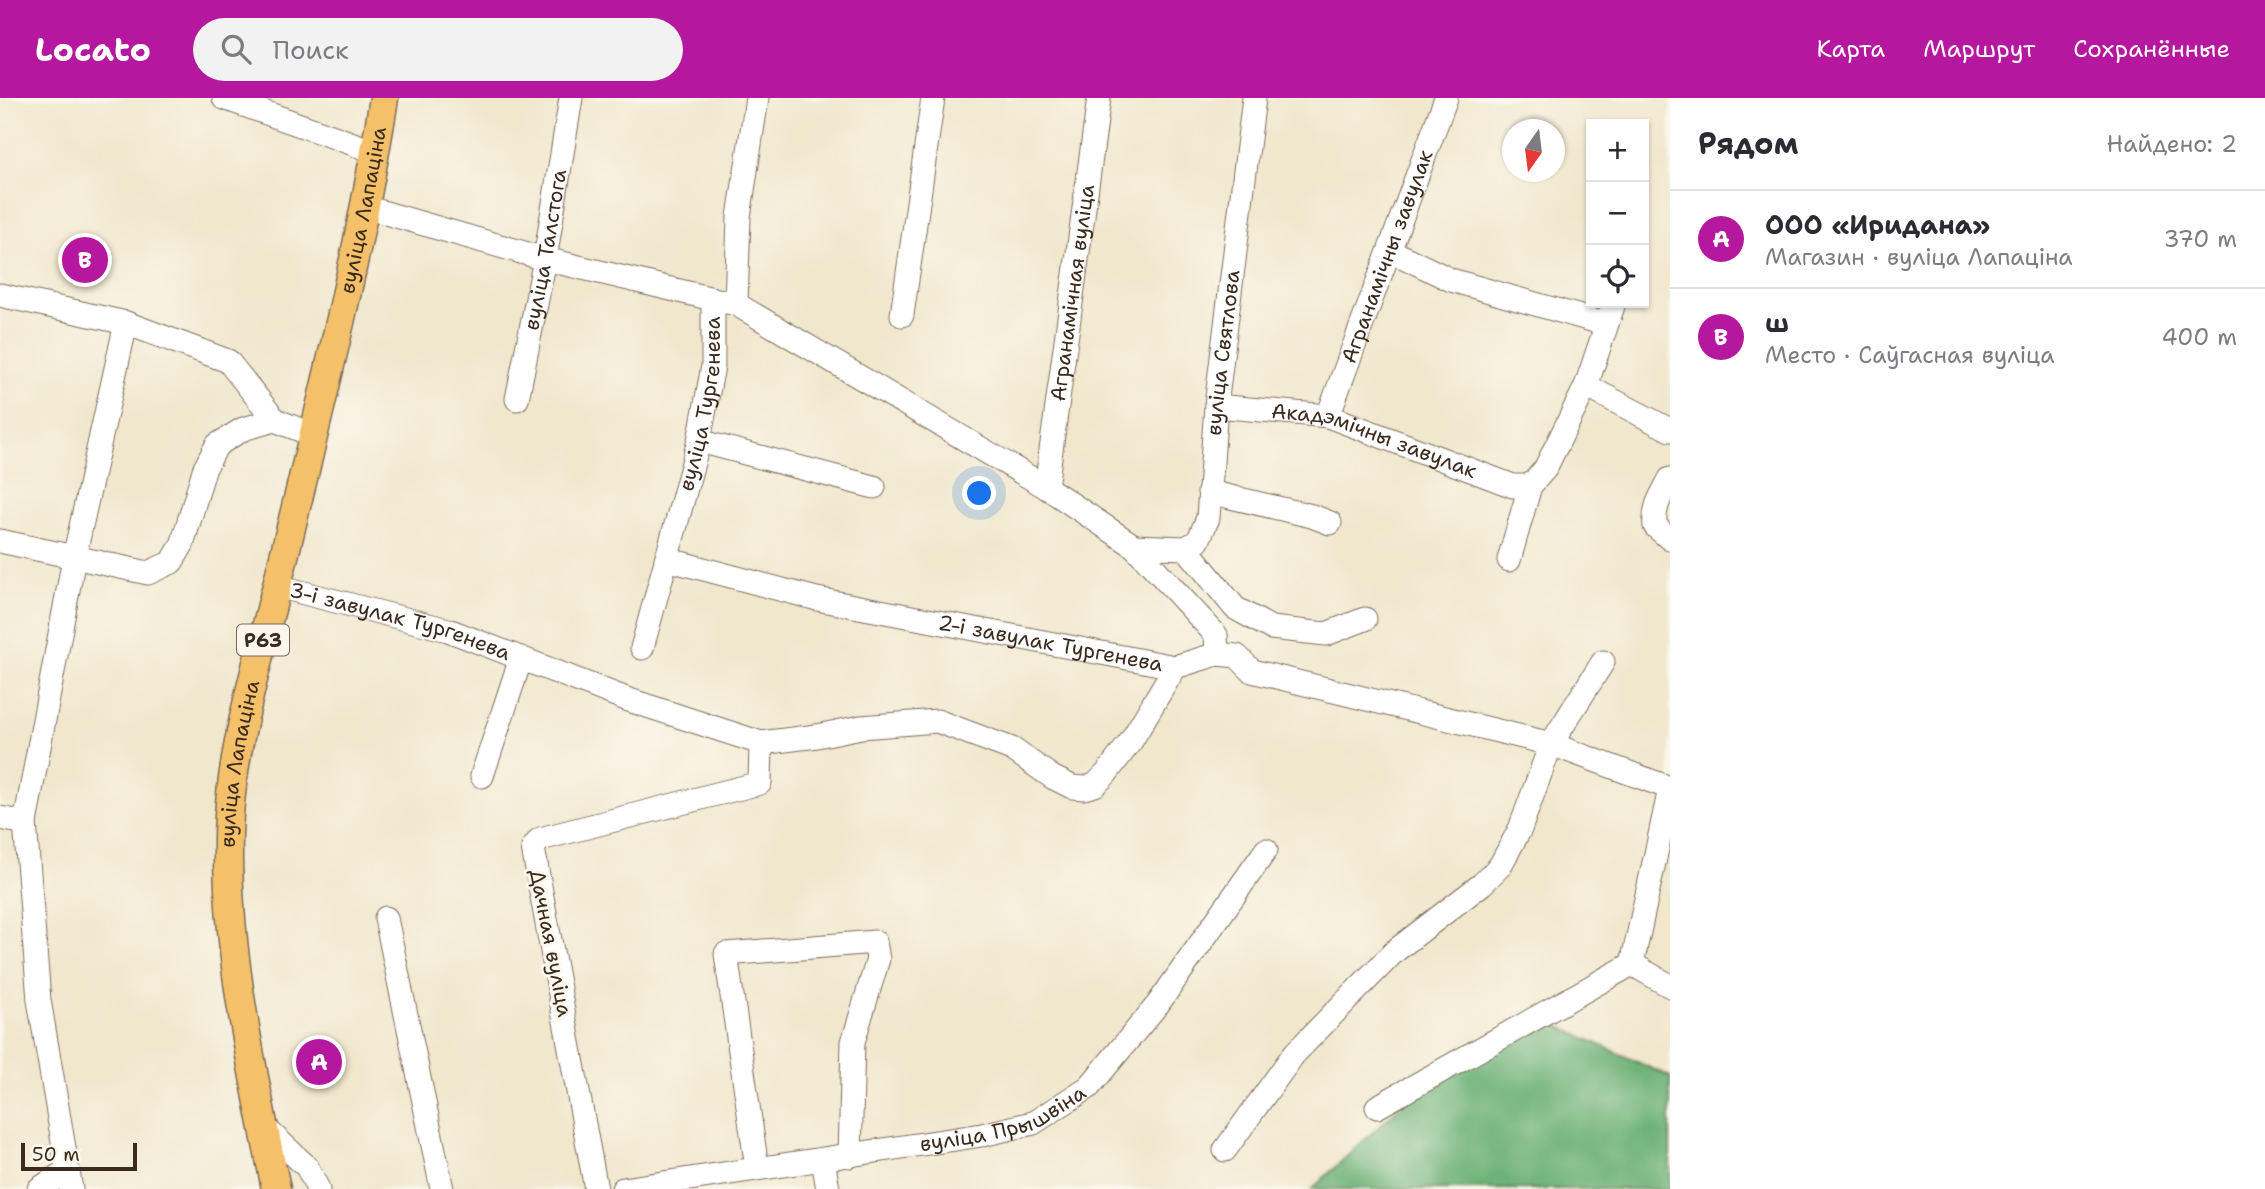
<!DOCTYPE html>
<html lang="ru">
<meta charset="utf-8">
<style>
:root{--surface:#fff;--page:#f2f2f3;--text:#2b2b33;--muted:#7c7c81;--line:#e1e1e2;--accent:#b5179e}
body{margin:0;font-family:"Shantell Sans",sans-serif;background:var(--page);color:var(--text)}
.controls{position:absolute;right:21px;top:21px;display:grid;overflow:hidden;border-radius:0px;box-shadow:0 2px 5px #0004}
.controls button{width:63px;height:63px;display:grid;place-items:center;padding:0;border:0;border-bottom:2px solid var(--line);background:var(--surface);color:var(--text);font:35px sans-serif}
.compass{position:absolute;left:1502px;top:21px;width:63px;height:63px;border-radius:50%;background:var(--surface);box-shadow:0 2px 5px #0004;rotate:194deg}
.scale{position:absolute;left:21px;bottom:18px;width:116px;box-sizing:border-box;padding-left:7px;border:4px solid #3b2a1e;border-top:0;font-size:19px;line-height:24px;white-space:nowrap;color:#3b2a1e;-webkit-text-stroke:5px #fbf7ec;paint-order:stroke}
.you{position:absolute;left:980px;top:396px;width:24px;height:24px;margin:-18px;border:5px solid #fff;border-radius:50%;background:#1a73e8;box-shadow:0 0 0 10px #1a73e833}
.badge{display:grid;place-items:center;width:46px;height:46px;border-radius:50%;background:var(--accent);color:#fff;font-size:23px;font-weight:700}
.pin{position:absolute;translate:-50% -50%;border:4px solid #fff;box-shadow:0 2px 7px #0006}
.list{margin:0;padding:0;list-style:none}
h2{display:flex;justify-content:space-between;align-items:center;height:91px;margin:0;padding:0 28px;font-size:30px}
h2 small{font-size:23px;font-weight:400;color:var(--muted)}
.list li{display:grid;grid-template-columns:46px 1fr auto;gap:21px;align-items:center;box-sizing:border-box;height:98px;padding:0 28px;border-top:2px solid var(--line)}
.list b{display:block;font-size:26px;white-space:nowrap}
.list p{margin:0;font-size:23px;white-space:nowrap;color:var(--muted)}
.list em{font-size:23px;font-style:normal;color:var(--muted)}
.icon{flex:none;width:38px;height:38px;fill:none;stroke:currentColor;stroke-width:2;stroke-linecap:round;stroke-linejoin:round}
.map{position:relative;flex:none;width:1670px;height:1091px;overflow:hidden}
header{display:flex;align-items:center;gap:42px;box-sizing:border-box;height:98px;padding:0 35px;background:var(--accent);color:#fff}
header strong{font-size:33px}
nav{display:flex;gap:38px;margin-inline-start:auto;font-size:24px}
.search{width:490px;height:63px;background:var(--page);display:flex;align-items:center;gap:18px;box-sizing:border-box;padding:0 24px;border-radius:38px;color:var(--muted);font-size:26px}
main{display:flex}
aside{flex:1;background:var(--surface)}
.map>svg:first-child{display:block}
</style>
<header>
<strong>Locato</strong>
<div class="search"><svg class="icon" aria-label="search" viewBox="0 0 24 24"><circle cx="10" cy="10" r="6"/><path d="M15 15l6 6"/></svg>Поиск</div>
<nav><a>Карта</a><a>Маршрут</a><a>Сохранённые</a></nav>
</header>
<main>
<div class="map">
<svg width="1670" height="1091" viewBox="0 0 1670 1091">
<rect width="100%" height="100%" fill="#fbf7ec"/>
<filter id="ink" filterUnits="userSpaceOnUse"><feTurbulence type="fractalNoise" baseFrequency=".0143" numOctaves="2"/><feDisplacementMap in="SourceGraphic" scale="14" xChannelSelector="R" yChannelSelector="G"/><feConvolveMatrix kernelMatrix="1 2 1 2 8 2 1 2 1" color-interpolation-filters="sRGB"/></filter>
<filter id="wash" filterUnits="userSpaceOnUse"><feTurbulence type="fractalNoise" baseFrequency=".00686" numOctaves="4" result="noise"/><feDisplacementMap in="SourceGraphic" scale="28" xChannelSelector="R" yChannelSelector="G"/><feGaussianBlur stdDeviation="1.57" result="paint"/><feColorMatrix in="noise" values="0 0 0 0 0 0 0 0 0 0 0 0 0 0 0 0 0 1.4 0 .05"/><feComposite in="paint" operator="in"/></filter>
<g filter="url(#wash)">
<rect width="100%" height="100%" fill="#f1e7cd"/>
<!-- forest -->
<polygon fill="#6eb278" stroke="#546e4b" stroke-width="2" points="1552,925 1670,979 1670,1091 1312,1091 1433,978"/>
</g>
<g filter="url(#ink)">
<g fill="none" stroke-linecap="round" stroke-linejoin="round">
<!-- minor casing -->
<g stroke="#7b6c5b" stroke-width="25">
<g id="minor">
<polyline points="224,0 376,54"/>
<polyline points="365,109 545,161 713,201"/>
<polyline points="1391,153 1451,182 1605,226"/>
<polyline points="0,197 126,225 228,263 275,322 313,337"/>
<polyline points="736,206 1046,389 1134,448 1216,537 1217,556"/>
<polyline points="902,217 933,0"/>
<polyline points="1586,288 1670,332"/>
<path id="s1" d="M517,301l28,-140 26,-161"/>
<path id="s2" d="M1216,308l112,10 185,70h17"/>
<path id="s3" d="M1328,318l118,-318"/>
<polyline points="699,343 874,389"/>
<path d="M1670,381c-9,17 -17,28 -15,47l15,13"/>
<path id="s4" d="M1046,389l53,-389"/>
<polyline points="1209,394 1312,418 1330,425"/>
<polyline points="0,443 148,475 172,464 182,447 204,372 217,347 243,331 275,322"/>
<path id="s5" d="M1134,448l52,2 12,-7 10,-23 8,-112 38,-308"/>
<polyline points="1186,450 1235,510 1271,530 1326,536 1365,521"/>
<path id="s6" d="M666,461l151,40 358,68 42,-13 20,2 15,15 299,73 119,44"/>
<polyline points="1509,462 1530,388 1545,371 1586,288 1614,205"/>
<path id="s7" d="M277,488l171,44 178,69 135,44 56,-7 44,-9 76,-6 75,28 40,28 20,10 12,1 11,-3 11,-11 25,-33 44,-74"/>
<path id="s8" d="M642,550l57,-207 14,-75v-67l23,5 3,-87 18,-119"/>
<polyline points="482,678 521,560"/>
<polyline points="1670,691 1632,866 1670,888"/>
<polyline points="0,720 25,725"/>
<polyline points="386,820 442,1091"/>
<polyline points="1377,1009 1632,866"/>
<polyline points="263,1028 307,1069 318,1091"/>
<polyline points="1225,1052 1294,956 1395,853 1482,786 1500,768 1520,731 1551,646 1603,564"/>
<polyline points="823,1062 828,1091"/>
<polyline points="757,1070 726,856 875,844 878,861 853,944 850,1058"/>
<polyline points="39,1091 66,1073"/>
<polyline points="71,1091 39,902 25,725 74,460 126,225"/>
<polyline points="596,1091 533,750 540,741 760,685 761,645"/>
<path id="s9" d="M623,1091l359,-54 51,-12 56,-36 69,-83 108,-154"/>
</g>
</g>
<!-- major casing -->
<g stroke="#7b6c5b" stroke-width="31">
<g id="major">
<path id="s10" d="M276,1091c-23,-117 -50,-234 -48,-354 2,-85 32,-179 52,-262 38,-158 79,-315 104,-475"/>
</g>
</g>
<!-- minor -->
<use href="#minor" stroke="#fff" stroke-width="23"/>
<!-- major -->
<use href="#major" stroke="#f4c16a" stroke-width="28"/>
</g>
</g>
<g text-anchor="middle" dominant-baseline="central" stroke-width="6" stroke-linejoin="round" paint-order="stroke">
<!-- shield labels -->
<rect fill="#fbf7ec" stroke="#75685c" stroke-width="2" x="237" y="526.5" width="52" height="31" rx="5"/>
<g font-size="19" font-weight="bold" fill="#3b2a1e">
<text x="263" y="542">Р63</text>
</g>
<!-- street labels -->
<g font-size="21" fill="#3b2a1e" stroke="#fbf7ec">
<text stroke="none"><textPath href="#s10" startOffset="998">вуліца Лапаціна</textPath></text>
<text stroke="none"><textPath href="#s1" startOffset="152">вуліца Талстога</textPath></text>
<text stroke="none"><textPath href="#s3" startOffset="170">Агранамічны завулак</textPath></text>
<text stroke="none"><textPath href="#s4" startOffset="196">Агранамічная вуліца</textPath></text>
<text stroke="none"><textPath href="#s5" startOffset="257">вуліца Святлова</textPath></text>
<text stroke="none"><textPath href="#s8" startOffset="252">вуліца Тургенева</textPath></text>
<text stroke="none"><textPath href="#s2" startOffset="163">Акадэмічны завулак</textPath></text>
<text stroke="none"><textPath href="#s7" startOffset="128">3-і завулак Тургенева</textPath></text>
<text stroke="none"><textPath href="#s6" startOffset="394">2-і завулак Тургенева</textPath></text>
<text stroke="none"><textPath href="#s10" startOffset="430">вуліца Лапаціна</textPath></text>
<text transform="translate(551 845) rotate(79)">Дачная вуліца</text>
<text stroke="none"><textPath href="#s9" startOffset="388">вуліца Прышвіна</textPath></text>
</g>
</g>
</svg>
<div class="controls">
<button>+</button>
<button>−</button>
<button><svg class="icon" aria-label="locate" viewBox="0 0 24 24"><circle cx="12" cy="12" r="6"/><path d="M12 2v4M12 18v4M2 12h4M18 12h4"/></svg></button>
</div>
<svg class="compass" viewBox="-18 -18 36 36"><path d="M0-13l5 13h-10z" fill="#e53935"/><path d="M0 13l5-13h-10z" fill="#7c7c81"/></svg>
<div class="scale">50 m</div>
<div class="you"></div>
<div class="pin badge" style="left:319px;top:964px">A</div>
<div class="pin badge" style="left:85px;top:162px">B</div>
</div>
<aside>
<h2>Рядом<small>Найдено: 2</small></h2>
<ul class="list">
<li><span class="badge">A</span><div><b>ООО «Иридана»</b><p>Магазин · вуліца Лапаціна</p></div><em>370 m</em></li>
<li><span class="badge">B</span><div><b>ш</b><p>Место · Саўгасная вуліца</p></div><em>400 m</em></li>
</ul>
</aside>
</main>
